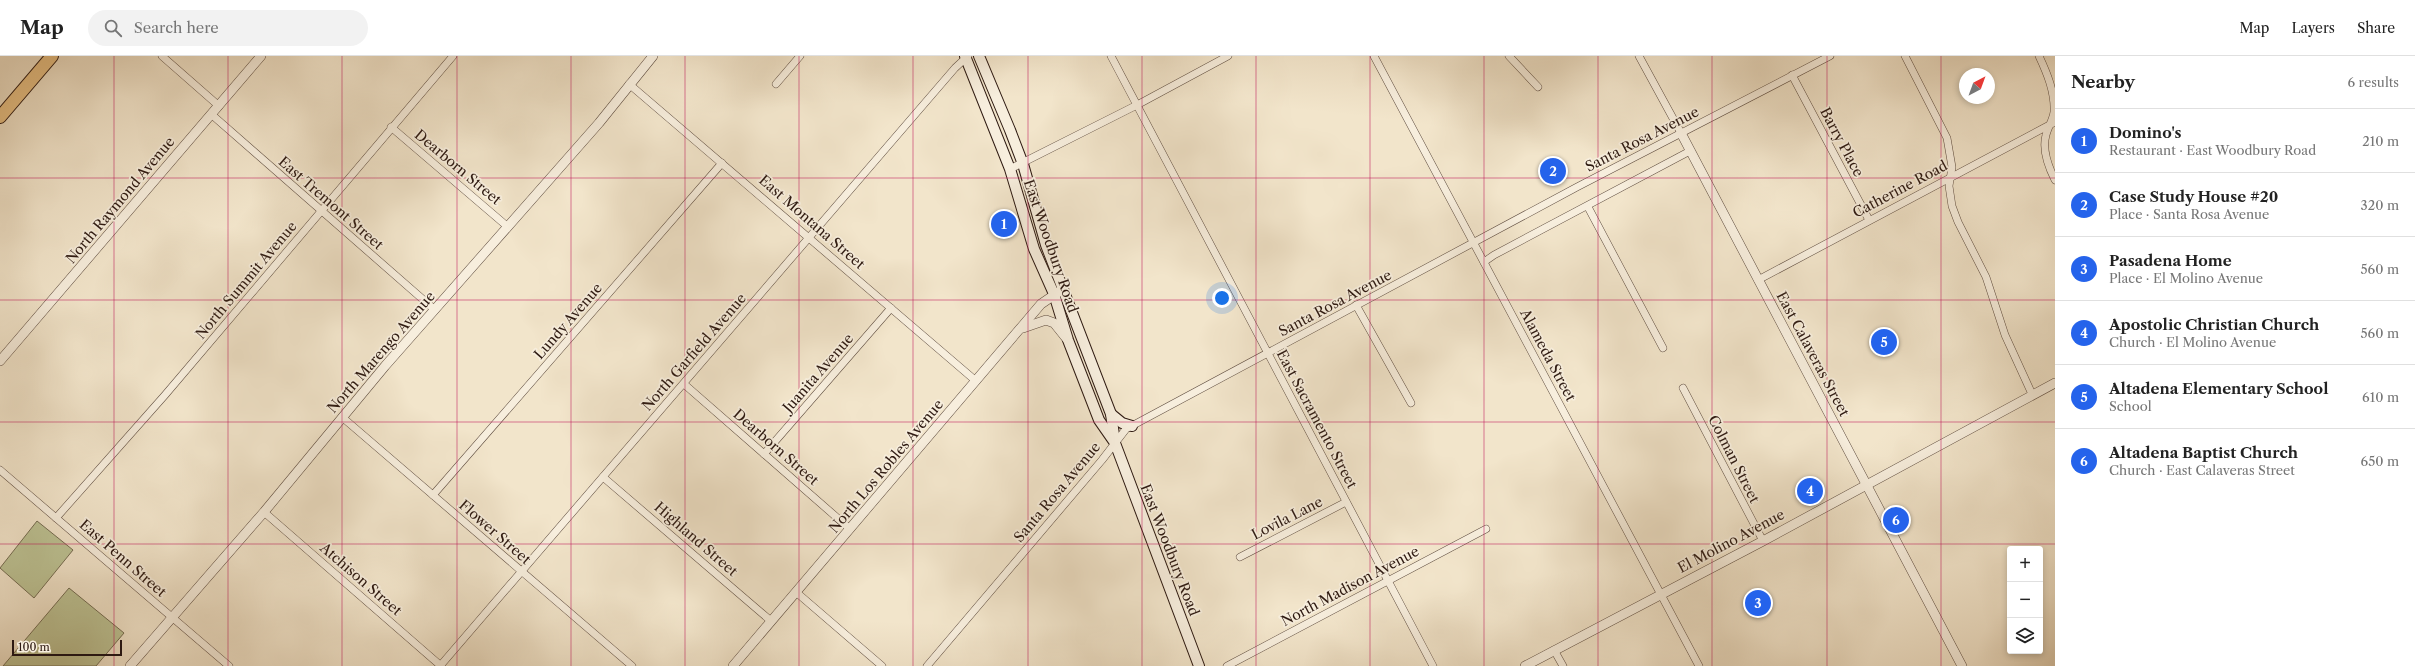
<!DOCTYPE html>
<meta charset="utf-8">
<style>
:root{--surface:#fff;--page:#f2f2f2;--text:#222;--muted:#767676;--line:#e0e0e0;--accent:#2563eb}
body{margin:0;font-family:"Libre Caslon Text",serif;background:var(--page);color:var(--text)}
.controls{position:absolute;right:12px;bottom:12px;display:grid;overflow:hidden;border-radius:4px;box-shadow:0 2px 6px #0003}
.controls button{width:36px;height:36px;display:grid;place-items:center;padding:0;border:0;border-bottom:1px solid var(--line);background:var(--surface);color:var(--text);font:20px sans-serif}
.compass{position:absolute;left:1959px;top:12px;width:36px;height:36px;border-radius:50%;background:var(--surface);box-shadow:0 2px 6px #0003;rotate:41deg}
.scale{position:absolute;left:12px;bottom:10px;width:110px;box-sizing:border-box;padding-left:4px;border:2px solid #2e1a12;border-top:0;font-size:11px;line-height:14px;white-space:nowrap;color:#2e1a12;-webkit-text-stroke:3px #f7eedd;paint-order:stroke}
.you{position:absolute;left:1222px;top:242px;width:14px;height:14px;margin:-10px;border:3px solid #fff;border-radius:50%;background:#1a73e8;box-shadow:0 0 0 6px #1a73e833}
.badge{display:grid;place-items:center;width:26px;height:26px;border-radius:50%;background:var(--accent);color:#fff;font-size:13px;font-weight:700}
.pin{position:absolute;translate:-50% -50%;border:2px solid #fff;box-shadow:0 1px 4px #0006}
.list{margin:0;padding:0;list-style:none}
h2{display:flex;justify-content:space-between;align-items:center;height:52px;margin:0;padding:0 16px;font-size:17px}
h2 small{font-size:13px;font-weight:400;color:var(--muted)}
.list li{display:grid;grid-template-columns:26px 1fr auto;gap:12px;align-items:center;box-sizing:border-box;height:64px;padding:0 16px;border-top:1px solid var(--line)}
.list b{display:block;font-size:15px;white-space:nowrap}
.list p{margin:0;font-size:13px;white-space:nowrap;color:var(--muted)}
.list em{font-size:13px;font-style:normal;color:var(--muted)}
.icon{flex:none;width:22px;height:22px;fill:none;stroke:currentColor;stroke-width:2;stroke-linecap:round;stroke-linejoin:round}
.map{position:relative;flex:none;width:2055px;height:610px;overflow:hidden}
header{display:flex;align-items:center;gap:24px;box-sizing:border-box;height:56px;padding:0 20px;background:var(--surface);border-bottom:1px solid var(--line)}
header strong{font-size:19px}
nav{display:flex;gap:22px;margin-inline-start:auto;font-size:14px}
.search{width:280px;height:36px;background:var(--page);display:flex;align-items:center;gap:10px;box-sizing:border-box;padding:0 14px;border-radius:22px;color:var(--muted);font-size:15px}
main{display:flex}
aside{flex:1;background:var(--surface)}
.map>svg:first-child{display:block}
</style>
<header>
<strong>Map</strong>
<div class="search"><svg class="icon" aria-label="search" viewBox="0 0 24 24"><circle cx="10" cy="10" r="6"/><path d="M15 15l6 6"/></svg>Search here</div>
<nav><a>Map</a><a>Layers</a><a>Share</a></nav>
</header>
<main>
<div class="map">
<svg width="2055" height="610" viewBox="0 0 2055 610">
<rect width="100%" height="100%" fill="#f2e5cb"/>
<filter id="stains"><feTurbulence type="fractalNoise" baseFrequency=".005" numOctaves="4"/><feColorMatrix values="0 0 0 0 .2 0 0 0 0 .09 0 0 0 0 .02 0 0 0 .5 -.17"/></filter>
<radialGradient id="worn" r=".72"><stop offset=".6" stop-color="#630" stop-opacity="0"/><stop offset="1" stop-color="#630" stop-opacity=".3"/></radialGradient>
<!-- green -->
<g fill="#bdc395" stroke="#766e54">
<polygon points="37,465 73,494 34,542 0,512"/>
<polygon points="69,532 124,577 96,610 3,610"/>
</g>
<g fill="none" stroke-linecap="round" stroke-linejoin="round">
<!-- minor casing -->
<g stroke="#5f4d40" stroke-width="8">
<g id="minor">
<polyline points="162,0 219,50"/>
<polyline points="1111,0 1433,610"/>
<polyline points="1374,0 1699,610"/>
<polyline points="1509,0 1538,31"/>
<polyline points="1639,0 1681,77"/>
<polyline points="1905,0 1947,82 1952,111 1949,130 1952,150 1958,166 1986,221 2005,279 2032,338"/>
<path d="M2039,0c8,17 16,36 15,56 -1,8 -6,15 -8,23 -4,14 3,33 9,45"/>
<polyline points="1792,19 1869,164"/>
<polyline points="629,28 976,325"/>
<polyline points="776,28 800,0"/>
<polyline points="211,58 435,254"/>
<polyline points="391,71 508,171"/>
<polyline points="1010,113 1137,49 1228,0"/>
<polyline points="1588,151 1663,292"/>
<polyline points="1484,206 1494,199 1690,95"/>
<polyline points="1758,224 2055,66"/>
<polyline points="1356,249 1411,347"/>
<polyline points="684,328 850,473"/>
<polyline points="1683,332 1763,485"/>
<polyline points="342,361 632,610"/>
<polyline points="764,398 891,252"/>
<polyline points="0,414 229,610"/>
<polyline points="603,421 771,565"/>
<polyline points="433,439 722,107"/>
<polyline points="264,456 441,610"/>
<polyline points="56,462 165,339 453,0"/>
<polyline points="1240,501 1346,446"/>
<polyline points="796,536 882,610"/>
<polyline points="1554,594 1563,610"/>
<polyline points="440,610 955,12 968,0"/>
<polyline points="927,610 1102,404 1126,373 1577,131 1830,0"/>
<polyline points="1227,610 1486,473"/>
</g>
</g>
<!-- tertiary casing -->
<g stroke="#5f4d40" stroke-width="10">
<g id="tertiary">
<polyline points="1681,77 1962,610"/>
<polyline points="1023,272 1046,264 1054,267 1066,282"/>
<polyline points="0,305 261,0"/>
<polyline points="130,610 264,456 385,310 599,67 653,0"/>
<polyline points="733,610 1041,248 1060,235"/>
<polyline points="1525,610 1763,485 2055,327"/>
</g>
</g>
<!-- secondary casing -->
<g stroke="#2e1a12" stroke-width="12">
<g id="secondary">
<polyline points="965,0 1010,113 1034,193 1054,238 1068,284 1099,364 1115,387 1199,610"/>
<polyline points="979,0 1010,74 1023,108 1046,189 1111,358 1115,386"/>
<polyline points="1111,358 1122,367 1132,370"/>
</g>
</g>
<!-- primary casing -->
<g stroke="#2e1a12" stroke-width="14">
<polyline id="primary" points="0,61 52,0"/>
</g>
<!-- minor -->
<use href="#minor" stroke="#f7eedd" stroke-width="7"/>
<!-- tertiary -->
<use href="#tertiary" stroke="#f7eedd" stroke-width="9"/>
<!-- secondary -->
<use href="#secondary" stroke="#f7eedd" stroke-width="10"/>
<!-- primary -->
<use href="#primary" stroke="#e9c286" stroke-width="12"/>
</g>
<!-- grid -->
<path fill="none" stroke="#c2185b" stroke-width="1" stroke-opacity="0.55" d="M114,0v610M228,0v610M342,0v610M457,0v610M571,0v610M685,0v610M799,0v610M913,0v610M1028,0v610M1142,0v610M1256,0v610M1370,0v610M1484,0v610M1598,0v610M1712,0v610M1827,0v610M1941,0v610M0,122h2055M0,244h2055M0,366h2055M0,488h2055"/>
<g text-anchor="middle" dominant-baseline="central" stroke-width="3.5" stroke-linejoin="round" paint-order="stroke">
<!-- street labels -->
<g font-size="14" fill="#2e1a12" stroke="#f7eedd">
<text transform="translate(1642 83) rotate(-27)">Santa Rosa Avenue</text>
<text transform="translate(1842 86) rotate(62)">Barry Place</text>
<text transform="translate(458 111) rotate(40)">Dearborn Street</text>
<text transform="translate(1900 133) rotate(-28)">Catherine Road</text>
<text transform="translate(120 144) rotate(-50)">North Raymond Avenue</text>
<text transform="translate(331 147) rotate(41)">East Tremont Street</text>
<text transform="translate(812 166) rotate(41)">East Montana Street</text>
<text transform="translate(1051 190) rotate(71)">East Woodbury Road</text>
<text transform="translate(246 224) rotate(-50)">North Summit Avenue</text>
<text transform="translate(1335 247) rotate(-28)">Santa Rosa Avenue</text>
<text transform="translate(568 265) rotate(-49)">Lundy Avenue</text>
<text transform="translate(381 296) rotate(-49)">North Marengo Avenue</text>
<text transform="translate(694 296) rotate(-49)">North Garfield Avenue</text>
<text transform="translate(1813 298) rotate(62)">East Calaveras Street</text>
<text transform="translate(1548 299) rotate(62)">Alameda Street</text>
<text transform="translate(818 317) rotate(-49)">Juanita Avenue</text>
<text transform="translate(1317 363) rotate(62)">East Sacramento Street</text>
<text transform="translate(776 391) rotate(41)">Dearborn Street</text>
<text transform="translate(1734 403) rotate(63)">Colman Street</text>
<text transform="translate(886 410) rotate(-50)">North Los Robles Avenue</text>
<text transform="translate(1057 436) rotate(-50)">Santa Rosa Avenue</text>
<text transform="translate(1287 462) rotate(-27)">Lovila Lane</text>
<text transform="translate(495 476) rotate(41)">Flower Street</text>
<text transform="translate(696 483) rotate(41)">Highland Street</text>
<text transform="translate(1731 485) rotate(-28)">El Molino Avenue</text>
<text transform="translate(1170 494) rotate(69)">East Woodbury Road</text>
<text transform="translate(123 502) rotate(41)">East Penn Street</text>
<text transform="translate(361 523) rotate(41)">Atchison Street</text>
<text transform="translate(1350 530) rotate(-28)">North Madison Avenue</text>
</g>
</g>
<rect width="100%" height="100%" filter="url(#stains)"/>
<rect width="100%" height="100%" fill="url(#worn)"/>
</svg>
<div class="controls">
<button>+</button>
<button>−</button>
<button><svg class="icon" aria-label="layers" viewBox="0 0 24 24"><path d="M12 4l9 5-9 5-9-5zM3 14l9 5 9-5"/></svg></button>
</div>
<svg class="compass" viewBox="-18 -18 36 36"><path d="M0-13l5 13h-10z" fill="#e53935"/><path d="M0 13l5-13h-10z" fill="#767676"/></svg>
<div class="scale">100 m</div>
<div class="you"></div>
<div class="pin badge" style="left:1004px;top:168px">1</div>
<div class="pin badge" style="left:1553px;top:115px">2</div>
<div class="pin badge" style="left:1758px;top:547px">3</div>
<div class="pin badge" style="left:1810px;top:435px">4</div>
<div class="pin badge" style="left:1884px;top:286px">5</div>
<div class="pin badge" style="left:1896px;top:464px">6</div>
</div>
<aside>
<h2>Nearby<small>6 results</small></h2>
<ul class="list">
<li><span class="badge">1</span><div><b>Domino's</b><p>Restaurant · East Woodbury Road</p></div><em>210 m</em></li>
<li><span class="badge">2</span><div><b>Case Study House #20</b><p>Place · Santa Rosa Avenue</p></div><em>320 m</em></li>
<li><span class="badge">3</span><div><b>Pasadena Home</b><p>Place · El Molino Avenue</p></div><em>560 m</em></li>
<li><span class="badge">4</span><div><b>Apostolic Christian Church</b><p>Church · El Molino Avenue</p></div><em>560 m</em></li>
<li><span class="badge">5</span><div><b>Altadena Elementary School</b><p>School</p></div><em>610 m</em></li>
<li><span class="badge">6</span><div><b>Altadena Baptist Church</b><p>Church · East Calaveras Street</p></div><em>650 m</em></li>
</ul>
</aside>
</main>
